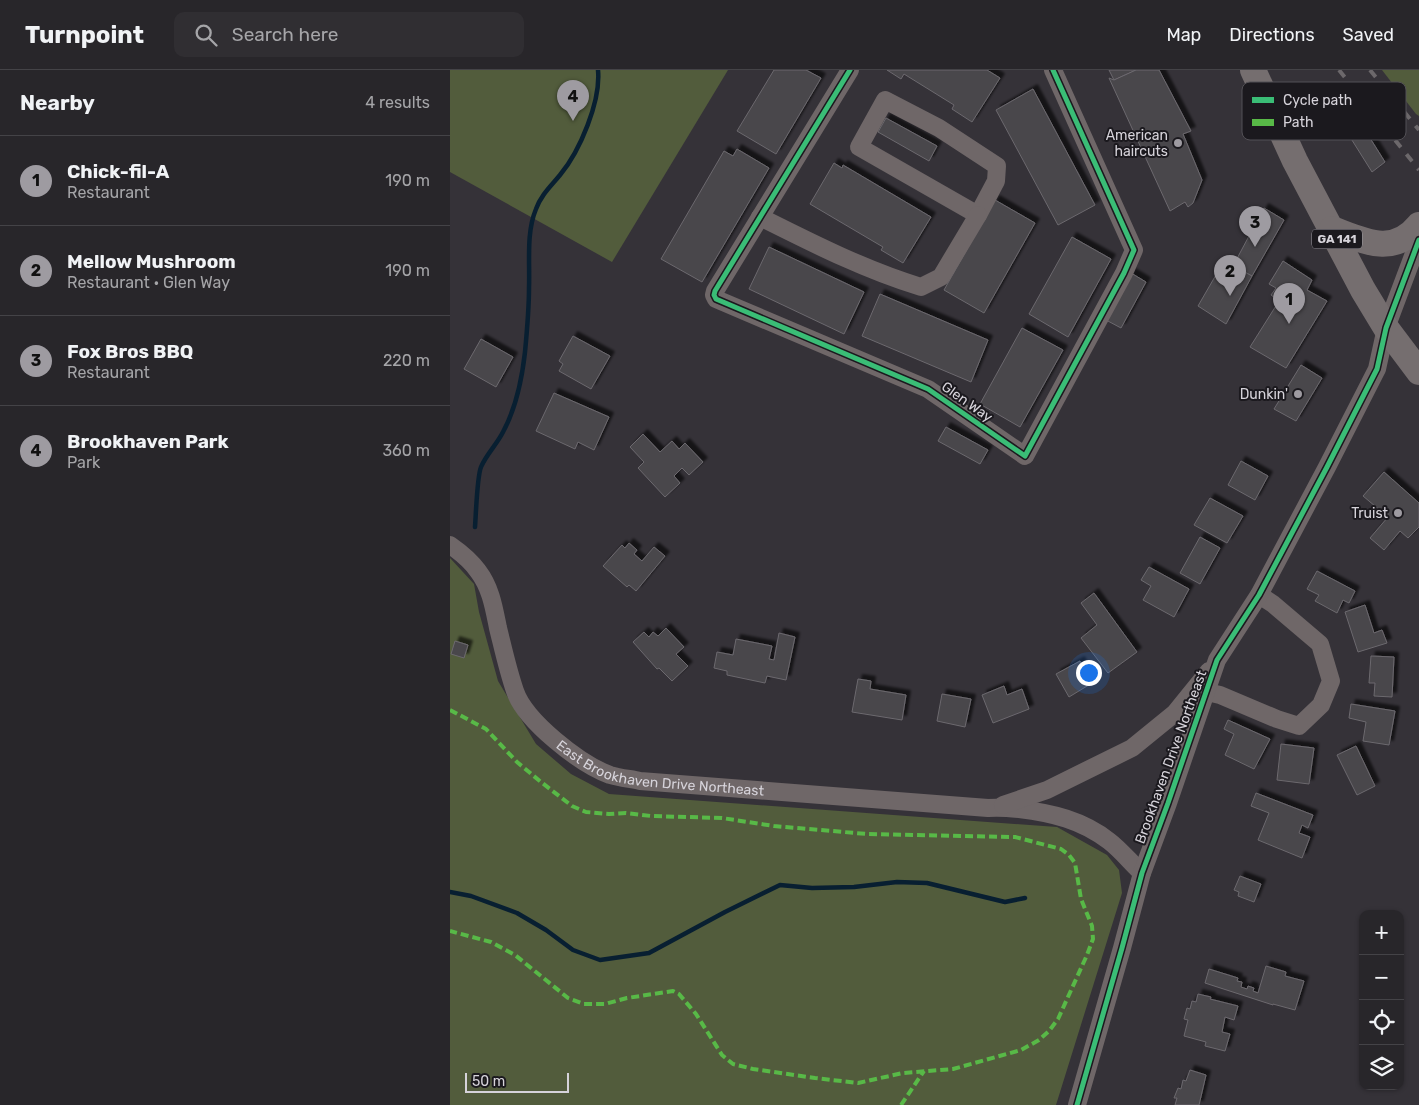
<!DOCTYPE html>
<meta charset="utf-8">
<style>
:root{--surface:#28262a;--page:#302e32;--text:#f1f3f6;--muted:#a5a5a8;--line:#444347;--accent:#9e9ba1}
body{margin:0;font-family:Rubik,sans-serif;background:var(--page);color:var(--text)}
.controls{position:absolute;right:15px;bottom:15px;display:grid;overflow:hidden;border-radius:10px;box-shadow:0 1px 4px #0004}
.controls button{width:45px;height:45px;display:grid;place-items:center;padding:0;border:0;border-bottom:1px solid var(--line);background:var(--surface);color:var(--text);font:25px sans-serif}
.scale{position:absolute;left:15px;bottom:12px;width:104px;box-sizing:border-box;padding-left:5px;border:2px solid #d6d3da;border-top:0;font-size:14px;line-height:18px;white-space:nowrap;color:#d6d3da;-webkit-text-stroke:4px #1b191e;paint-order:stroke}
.you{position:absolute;left:638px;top:602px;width:18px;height:18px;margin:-12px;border:4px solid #fff;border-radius:50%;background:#1a73e8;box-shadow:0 0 0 8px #1a73e833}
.badge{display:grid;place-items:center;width:32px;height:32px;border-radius:50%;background:var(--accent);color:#111;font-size:16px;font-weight:700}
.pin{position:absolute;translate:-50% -41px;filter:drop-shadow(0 1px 2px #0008)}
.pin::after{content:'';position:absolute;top:26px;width:18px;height:15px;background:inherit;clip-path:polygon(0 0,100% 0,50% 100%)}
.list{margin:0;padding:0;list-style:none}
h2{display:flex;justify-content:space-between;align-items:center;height:65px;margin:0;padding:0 20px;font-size:21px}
h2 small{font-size:16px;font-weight:400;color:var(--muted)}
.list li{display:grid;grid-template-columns:32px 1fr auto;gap:15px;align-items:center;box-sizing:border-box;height:90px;padding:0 20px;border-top:1px solid var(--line)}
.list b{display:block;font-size:19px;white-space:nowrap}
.list p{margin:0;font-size:16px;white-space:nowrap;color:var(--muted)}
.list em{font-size:16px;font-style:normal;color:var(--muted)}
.icon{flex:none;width:28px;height:28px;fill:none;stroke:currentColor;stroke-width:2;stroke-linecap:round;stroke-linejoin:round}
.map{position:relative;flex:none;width:969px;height:1035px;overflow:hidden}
header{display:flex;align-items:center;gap:30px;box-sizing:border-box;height:70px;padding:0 25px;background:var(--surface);border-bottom:1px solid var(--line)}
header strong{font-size:24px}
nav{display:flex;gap:28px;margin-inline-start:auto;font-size:18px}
.search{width:350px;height:45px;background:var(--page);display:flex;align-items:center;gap:12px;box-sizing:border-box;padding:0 18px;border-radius:10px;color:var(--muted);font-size:19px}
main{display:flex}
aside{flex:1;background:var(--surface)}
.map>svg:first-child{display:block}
</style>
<header>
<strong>Turnpoint</strong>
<div class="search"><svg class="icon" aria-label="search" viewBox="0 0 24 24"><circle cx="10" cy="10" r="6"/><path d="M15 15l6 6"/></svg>Search here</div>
<nav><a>Map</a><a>Directions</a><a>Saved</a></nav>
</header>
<main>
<aside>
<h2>Nearby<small>4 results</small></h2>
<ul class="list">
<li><span class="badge">1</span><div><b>Chick-fil-A</b><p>Restaurant</p></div><em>190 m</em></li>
<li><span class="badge">2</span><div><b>Mellow Mushroom</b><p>Restaurant · Glen Way</p></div><em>190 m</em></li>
<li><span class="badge">3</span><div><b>Fox Bros BBQ</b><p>Restaurant</p></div><em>220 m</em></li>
<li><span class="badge">4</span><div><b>Brookhaven Park</b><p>Park</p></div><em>360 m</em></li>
</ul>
</aside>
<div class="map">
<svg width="969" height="1035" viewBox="0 0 969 1035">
<defs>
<filter id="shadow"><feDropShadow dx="4.5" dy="-4.5" stdDeviation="1" flood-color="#0009"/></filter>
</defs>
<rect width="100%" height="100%" fill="#353238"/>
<!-- green -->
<g fill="#525c3c">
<polygon points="0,0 278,0 162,192 0,102"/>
<polygon points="932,0 969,0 969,46 966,44"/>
<polygon points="0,488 24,514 29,542 48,611 86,674 121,704 159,724 607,757 657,785 669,800 672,823 606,1035 0,1035"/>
</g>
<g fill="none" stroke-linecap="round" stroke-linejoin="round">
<!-- stream -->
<g stroke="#081f31" stroke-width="4.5">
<path d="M25,457c1,-13 2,-50 6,-60 5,-12 16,-23 22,-35 13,-24 19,-53 22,-80 2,-21 4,-43 4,-64 1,-26 -3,-55 7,-79 5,-14 15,-23 24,-34 20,-24 41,-74 38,-105"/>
<polyline points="0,822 21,826 67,843 96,860 123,880 150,890 199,883 275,842 330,815 362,818 404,817 447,812 477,813 555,832 575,828"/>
</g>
</g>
<!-- building -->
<g fill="#48464b" stroke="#6c696e" filter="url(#shadow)">
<polygon points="324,0 356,0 371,8 326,84 287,61"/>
<polygon points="437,0 537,0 550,8 522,52 502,39 504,35 454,4 451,9"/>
<polygon points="659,0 686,0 664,10"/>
<polygon points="686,0 709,0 741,61 733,64 752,110 743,133 738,137 735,132 720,141 659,8 664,10"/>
<polygon points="583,19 645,135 608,155 546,40"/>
<polygon points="436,48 487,76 479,91 428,62"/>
<polygon points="908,49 935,92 922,102 895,59"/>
<polygon points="287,79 319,98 252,212 211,189 274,81 283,86"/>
<polygon points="384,93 392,98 393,95 481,147 453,193 431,180 433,177 360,134"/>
<polygon points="545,130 585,153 534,243 494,220"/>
<polygon points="814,138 834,150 802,206 783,196"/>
<polygon points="622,167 661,189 618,267 579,244"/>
<polygon points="319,177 414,222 394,264 299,219"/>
<polygon points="774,191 802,206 776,254 748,236"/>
<polygon points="833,191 862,210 857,220 877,231 836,298 800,277 829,231 821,225 826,218 819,214"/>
<polygon points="681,203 696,212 671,258 656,250"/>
<polygon points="430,224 538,270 521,312 412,266"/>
<polygon points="572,258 613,280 570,357 530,334"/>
<polygon points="123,266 160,286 141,319 109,301 113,294 109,291"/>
<polygon points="31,269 63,287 46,317 14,299"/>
<polygon points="851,295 872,308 846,351 824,339"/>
<polygon points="104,323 159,347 144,380 128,372 125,379 86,361"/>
<polygon points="496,357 538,380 530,394 488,371"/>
<polygon points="193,364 210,382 222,371 229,379 235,373 253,392 239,405 232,398 224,406 230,413 215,427 188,398 194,392 180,377"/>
<polygon points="791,391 818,406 805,430 778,415"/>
<polygon points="934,402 969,433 969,457 958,468 950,461 934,480 920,468 938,447 913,426"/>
<polygon points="760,428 793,446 777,473 744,455"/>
<polygon points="750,467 770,478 750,514 730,503"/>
<polygon points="179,473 187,480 184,484 192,491 204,477 215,486 186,521 179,515 177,517 153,496 172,475 175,478"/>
<polygon points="699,497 739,519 724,547 693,530 701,516 691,510"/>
<polygon points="867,501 905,521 899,533 893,530 887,543 865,531 869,525 857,519"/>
<polygon points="644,523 687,582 658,603 631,568 647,555 631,533"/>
<polygon points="915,535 924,563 932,560 937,573 908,582 895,542"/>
<polygon points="216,558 234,577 226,584 238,596 222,611 209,598 207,599 183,572 194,562 199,567 203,562 208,566"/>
<polygon points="329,563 345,567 336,610 317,606 315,613 277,605 277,601 264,598 267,582 283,585 286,569 322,576 319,589 324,590"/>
<polygon points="5,571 18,575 14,588 1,584"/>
<polygon points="921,586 944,587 942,627 924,626 925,613 919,613"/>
<polygon points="630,591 642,613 619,627 606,604"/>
<polygon points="408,609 421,611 420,619 456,625 452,650 402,642"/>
<polygon points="554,616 557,625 572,619 579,639 543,653 532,625"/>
<polygon points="492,624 521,629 515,657 487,651"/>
<polygon points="901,634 945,641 939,675 913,671 916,652 899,648"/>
<polygon points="778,650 820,669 804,699 775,685 784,664 774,659"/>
<polygon points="831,674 864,678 859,714 827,710"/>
<polygon points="906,676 925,716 907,725 887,685"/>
<polygon points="806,723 863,745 858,758 852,755 849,763 860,767 852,788 808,770 819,743 801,736"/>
<polygon points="790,806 811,814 804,832 788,826 789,822 784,820"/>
<polygon points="816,896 836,902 835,906 854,911 845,940 823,934 823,935 755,913 759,899 788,908 787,911 792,912 791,917 797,919 798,916 804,918 803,921 808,923"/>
<polygon points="748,924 761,927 760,929 788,936 784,950 775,947 772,962 780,964 775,981 755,976 756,972 734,966 738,950 734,949 737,938 740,939 742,931 746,932"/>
<polygon points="740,1000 756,1005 749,1035 725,1035 727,1028 724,1028 728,1018 731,1019 733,1010 736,1011"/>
</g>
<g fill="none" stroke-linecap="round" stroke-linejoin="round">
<!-- minor -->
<g stroke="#6f6768" stroke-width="18">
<polyline points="400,0 265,221 264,225 266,229 478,319 575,386 674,203 684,180 603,0"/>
<polygon points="435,30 489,58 547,96 546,111 528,145 409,77"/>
<path d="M310,147c52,26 105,53 161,70l20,-10 37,-62"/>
<path id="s1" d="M0,475c10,7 21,16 28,26 13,17 16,37 20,57 5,20 10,43 17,63 10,30 65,73 95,84 10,3 21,4 30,6l348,27c11,-1 21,0 31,1 33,4 63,11 90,32 12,9 22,22 33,32"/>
<polyline points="757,622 770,625 827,649 849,656 871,635 881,611 870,574 823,534 809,525"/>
<polyline points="553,735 597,720 682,678 725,643 759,601"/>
<polyline points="627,1035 672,878 692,803 718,733 767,590 809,525 877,397 927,299 936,258 969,170"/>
</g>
<!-- highway -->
<g stroke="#756e6f" stroke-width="26">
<polyline points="803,0 845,91 913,220 936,258 969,302"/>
<path d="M882,159c32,12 61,28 87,-4"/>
</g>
<!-- rail -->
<g stroke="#6c686b" stroke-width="4" stroke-dasharray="9 9" stroke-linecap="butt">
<polyline points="889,0 969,100"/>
<polyline points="920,0 969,60"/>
</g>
<!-- quiet -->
<g stroke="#58b947" stroke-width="4" stroke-dasharray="8 4" stroke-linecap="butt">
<polyline points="0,640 36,659 67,692 91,712 122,736 136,742 159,744 176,743 201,746 272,748 324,756 417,764 565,767 611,779 619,785 625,793 631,829 642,856 643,869 637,885 608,949 599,961 589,970 571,980 503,999 453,1003 408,1013 365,1008 303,999 283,994 272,985 246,944 229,924 223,921 177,928 155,934 134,934 118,928 65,885 41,872 0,861"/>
<polyline points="451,1035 474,1001"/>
</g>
<!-- cycleway casing -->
<g stroke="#1b191e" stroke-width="8">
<g id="cycleway">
<polyline points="400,0 265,221 264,225 266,229 478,319 575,386 674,203 684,180 603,0"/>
<polyline points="627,1035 672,878 692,803 718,733 767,590 809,525 877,397 927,299 936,258 969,170"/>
</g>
</g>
<!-- cycleway -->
<use href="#cycleway" stroke="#3abd76" stroke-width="5"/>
</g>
<!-- markers -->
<g fill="#9e9ba1" stroke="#1b191e" stroke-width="2">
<circle cx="728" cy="73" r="5"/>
<circle cx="848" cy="324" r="5"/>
<circle cx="948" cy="443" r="5"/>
</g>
<g text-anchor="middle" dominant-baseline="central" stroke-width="4" stroke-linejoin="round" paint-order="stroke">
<!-- shield labels -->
<rect fill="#1b191e" stroke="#9e9ba2" stroke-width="1" x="862" y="159.5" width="50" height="19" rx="4"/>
<g font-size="12" font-weight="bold" fill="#d6d3da">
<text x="887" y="169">GA 141</text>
</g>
<!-- poi labels -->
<g font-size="14" fill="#d6d3da" stroke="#1b191e" text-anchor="end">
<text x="718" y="65">American<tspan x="718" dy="16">haircuts</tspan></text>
<text x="838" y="324">Dunkin'</text>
<text x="938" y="443">Truist</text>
</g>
<!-- street labels -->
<g font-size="14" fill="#d6d3da" stroke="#1b191e">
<text transform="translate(517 332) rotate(35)">Glen Way</text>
<text transform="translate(721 687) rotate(-70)">Brookhaven Drive Northeast</text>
<text stroke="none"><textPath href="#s1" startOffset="341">East Brookhaven Drive Northeast</textPath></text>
</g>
</g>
<!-- legend -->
<rect x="792" y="12" width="164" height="58" rx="8" fill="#1b191e" stroke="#535156" stroke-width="1"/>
<rect x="802" y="27" width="22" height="6" fill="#3abd76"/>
<rect x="802" y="49" width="22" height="7" fill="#58b947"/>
<g font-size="14" fill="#d6d3da">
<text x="833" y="35">Cycle path</text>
<text x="833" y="57">Path</text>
</g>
</svg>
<div class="controls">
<button>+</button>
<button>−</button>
<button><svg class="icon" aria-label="locate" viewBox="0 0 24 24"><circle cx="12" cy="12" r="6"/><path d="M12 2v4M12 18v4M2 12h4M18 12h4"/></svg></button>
<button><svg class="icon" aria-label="layers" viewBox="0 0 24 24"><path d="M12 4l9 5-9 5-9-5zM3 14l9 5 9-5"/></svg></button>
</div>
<div class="scale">50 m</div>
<div class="you"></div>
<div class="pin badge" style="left:839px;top:254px">1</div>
<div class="pin badge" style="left:780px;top:226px">2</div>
<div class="pin badge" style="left:805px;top:177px">3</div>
<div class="pin badge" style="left:123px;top:51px">4</div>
</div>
</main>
